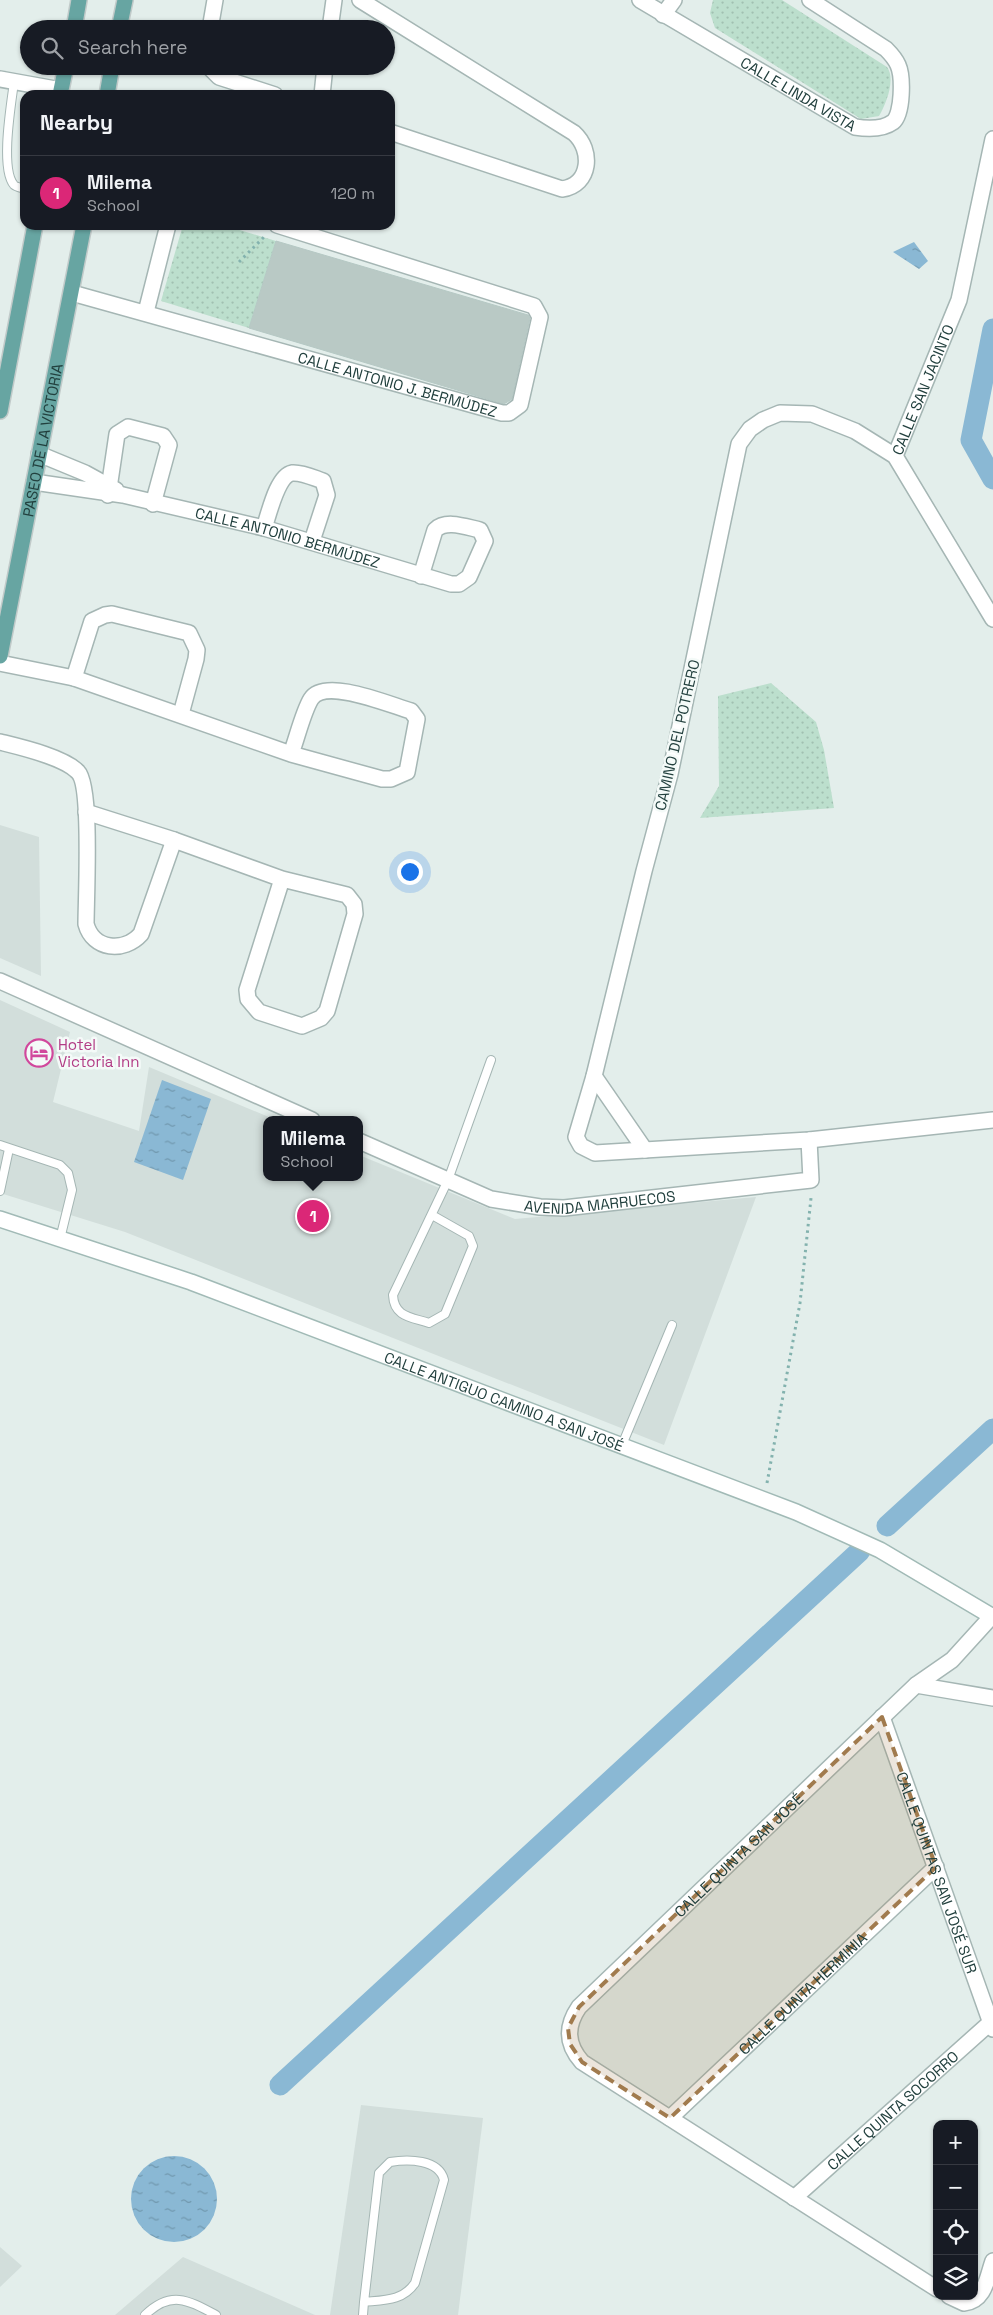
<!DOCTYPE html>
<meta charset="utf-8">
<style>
:root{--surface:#171b24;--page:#242831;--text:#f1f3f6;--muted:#9ea1a6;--line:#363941;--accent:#db2777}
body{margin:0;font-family:"Space Grotesk",sans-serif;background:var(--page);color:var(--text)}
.controls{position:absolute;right:15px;bottom:15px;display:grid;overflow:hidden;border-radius:10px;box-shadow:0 1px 4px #0004}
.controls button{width:45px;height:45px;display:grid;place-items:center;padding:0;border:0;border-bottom:1px solid var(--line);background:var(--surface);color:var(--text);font:25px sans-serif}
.you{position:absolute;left:409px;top:871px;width:18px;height:18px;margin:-12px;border:4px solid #fff;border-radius:50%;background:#1a73e8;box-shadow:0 0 0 8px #1a73e833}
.badge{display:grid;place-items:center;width:32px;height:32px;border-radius:50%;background:var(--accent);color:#fff;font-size:16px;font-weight:700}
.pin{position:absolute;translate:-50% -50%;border:2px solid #fff;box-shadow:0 1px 5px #0006}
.popup{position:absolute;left:263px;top:1116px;width:100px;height:65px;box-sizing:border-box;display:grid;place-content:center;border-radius:10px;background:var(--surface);filter:drop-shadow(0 1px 4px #0005);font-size:16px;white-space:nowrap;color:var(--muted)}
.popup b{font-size:19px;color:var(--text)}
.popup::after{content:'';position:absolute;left:50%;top:100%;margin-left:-10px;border:10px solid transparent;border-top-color:var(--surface)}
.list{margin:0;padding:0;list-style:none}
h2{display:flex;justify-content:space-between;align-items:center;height:65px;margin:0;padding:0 20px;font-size:21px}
h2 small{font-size:16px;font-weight:400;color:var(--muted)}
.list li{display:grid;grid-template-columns:32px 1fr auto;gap:15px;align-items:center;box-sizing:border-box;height:75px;padding:0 20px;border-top:1px solid var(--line)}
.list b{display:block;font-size:19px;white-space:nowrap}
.list p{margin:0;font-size:16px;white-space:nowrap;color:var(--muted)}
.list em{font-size:16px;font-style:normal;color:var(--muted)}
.icon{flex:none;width:28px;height:28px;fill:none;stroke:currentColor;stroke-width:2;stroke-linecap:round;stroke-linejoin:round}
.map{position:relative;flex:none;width:993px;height:2315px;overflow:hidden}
.search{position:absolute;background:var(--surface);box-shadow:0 1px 4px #0004;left:20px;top:20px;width:375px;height:55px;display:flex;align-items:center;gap:12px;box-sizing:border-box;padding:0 18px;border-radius:28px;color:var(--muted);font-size:19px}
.panel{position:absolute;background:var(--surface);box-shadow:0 1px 4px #0004;left:20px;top:90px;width:375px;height:140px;border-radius:15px}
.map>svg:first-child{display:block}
</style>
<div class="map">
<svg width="993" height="2315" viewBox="0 0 993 2315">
<defs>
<pattern id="park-dots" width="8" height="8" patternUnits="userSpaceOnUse" patternTransform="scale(1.25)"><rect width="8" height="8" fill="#bcdfcd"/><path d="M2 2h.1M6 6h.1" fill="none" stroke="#a1c0b1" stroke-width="1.8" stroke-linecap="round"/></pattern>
<pattern id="water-ripples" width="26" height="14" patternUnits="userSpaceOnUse" patternTransform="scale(1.25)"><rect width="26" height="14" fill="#8ab8d4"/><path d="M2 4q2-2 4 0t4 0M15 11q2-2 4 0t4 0" fill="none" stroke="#7097ad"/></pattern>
</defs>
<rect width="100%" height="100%" fill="#e3eeeb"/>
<!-- built -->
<g fill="#d2dedb">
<polygon points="0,825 39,837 41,976 0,958"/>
<polygon points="0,1000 70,1032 53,1102 139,1131 149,1067 276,1120 267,1120 267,1177 359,1177 359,1155 515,1219 756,1197 664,1445 125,1232 0,1193"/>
<polygon points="361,2105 483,2118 458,2315 330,2315"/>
<polygon points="0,2247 22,2266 0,2287"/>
<polygon points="183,2257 315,2315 115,2315"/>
</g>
<!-- park -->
<g fill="url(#park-dots)">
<path d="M713,0h69l105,67c9,12 -1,37 -8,49l-18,3 -146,-91 -5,-15z"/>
<polygon points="183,225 223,225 276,241 249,328 161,301"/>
<polygon points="771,683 816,722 824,750 834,808 700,818 719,786 718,696"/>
</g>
<!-- water -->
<g fill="url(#water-ripples)">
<polygon points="914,242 928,261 919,269 893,252"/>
<polygon points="162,1080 211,1099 183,1180 134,1162"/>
<circle cx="174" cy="2199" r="43"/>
</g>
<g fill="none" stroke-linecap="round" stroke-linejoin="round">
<!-- canal -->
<g stroke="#8ab8d4" stroke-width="21">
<polyline points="993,329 971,440 993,479"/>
<polyline points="887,1526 993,1429"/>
<polyline points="280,2085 860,1551"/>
</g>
</g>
<!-- building -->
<polygon fill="#b9c9c5" stroke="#b5c8c4" points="276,241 528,315 530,318 512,399 504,404 249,328"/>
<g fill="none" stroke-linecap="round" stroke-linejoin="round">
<!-- lane casing -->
<g stroke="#a5b6b4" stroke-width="10">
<g id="lane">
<path d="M14,82c-3,23 -14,87 0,103 2,2 8,3 11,4"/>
<polyline points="0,1145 60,1165 68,1173 72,1190 60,1239"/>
<polyline points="0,1191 9,1149"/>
<path d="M432,1215l37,21 4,10 -28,68 -16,9c-18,-6 -35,-6 -36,-28l55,-115 43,-120"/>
<polyline points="622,1445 672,1325"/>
<path d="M145,2315c26,-25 43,-15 71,0"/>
<path d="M363,2315l1,-13 15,-129 11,-11c18,-3 49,-3 54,18l-29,103c-12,18 -31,17 -51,19"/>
</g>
</g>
<!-- street casing -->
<g stroke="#a5b6b4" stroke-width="18">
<g id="street">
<path d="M360,0l214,133c19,17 17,52 -12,56l-172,-57"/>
<path id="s1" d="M640,0l215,127c12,2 27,3 38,-5 10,-8 10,-46 5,-57 -3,-7 -7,-11 -12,-16l-76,-49"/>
<polyline points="663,15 674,0"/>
<polyline points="210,29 215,0"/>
<polyline points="330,29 334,0"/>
<polyline points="208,66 219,77 275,95"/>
<polyline points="0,79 61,90"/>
<polyline points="322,95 325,66"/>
<path id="s2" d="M72,293l430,120h7l11,-8 20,-88 -6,-11 -257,-81"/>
<polyline points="146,312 168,225"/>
<polyline points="39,454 85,473 116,490"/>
<path id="s3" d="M895,456l64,-156 34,-161"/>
<path id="s4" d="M34,482l89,13 141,33 187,56h8l10,-7 16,-36 -5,-11c-14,-3 -34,-11 -45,0l-14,46"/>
<polyline points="108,495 117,434 128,427 163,436 169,445 153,504"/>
<path d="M264,528c5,-14 13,-52 28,-55 10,-1 22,5 31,8l4,14 -15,46"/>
<polyline points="993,619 895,456 855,431 812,414 780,413 763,420 750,429 739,444 670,774 644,871 594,1076 576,1137 581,1146 595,1153 809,1140 993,1120"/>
<path d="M0,663l74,15 217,76 91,25h9l16,-7 10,-53 -6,-8c-21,-6 -86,-34 -100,-12 -8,13 -14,39 -20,55"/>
<polyline points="74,678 92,621 105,615 112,614 189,633 197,650 196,659 181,714"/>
<path d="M0,742c20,5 64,15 78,30 14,14 8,127 8,152 7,26 38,29 55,10l33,-94"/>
<polyline points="86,812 174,840 282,879 347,895 354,904 355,914 327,1011 321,1018 302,1026 259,1012 248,999 247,990 282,879"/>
<polyline points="0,981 312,1120"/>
<polyline points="594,1076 645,1150"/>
<path id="s5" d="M359,1141l132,58 49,8 24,1 247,-28 -2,-40"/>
<polyline points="916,1685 993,1698"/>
<path id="s6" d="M882,1717l111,312"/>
<path id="s7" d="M670,2118l266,-251"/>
<path id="s8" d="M794,2198l197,-176"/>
<path id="s9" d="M937,2289l-355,-227c-16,-18 -16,-36 -3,-55l337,-322 36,-25 40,-44"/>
<path d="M949,2296l15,7c21,-2 23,-25 29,-42"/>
</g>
</g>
<!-- secondary casing -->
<g stroke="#a1bab6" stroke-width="18">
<g id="secondary">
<path id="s10" d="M0,1219l191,63 605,230 84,38 113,67"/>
</g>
</g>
<!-- primary casing -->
<g stroke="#c1cac9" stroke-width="18">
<g id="primary">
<polyline points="74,29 79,0"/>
<polyline points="119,29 125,0"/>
<polyline points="60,95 66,66"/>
<polyline points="107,95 112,66"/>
<polyline points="0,411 35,225"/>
<path id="s11" d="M0,656l84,-431"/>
</g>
</g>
<!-- path -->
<g stroke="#83b2ae" stroke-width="3" stroke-dasharray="2.5 4" stroke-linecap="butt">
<polyline points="239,262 265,236"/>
<polyline points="767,1483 800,1303 811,1198"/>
</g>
<!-- lane -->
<use href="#lane" stroke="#fff" stroke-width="8"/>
<!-- street -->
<use href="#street" stroke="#fff" stroke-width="15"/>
<!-- secondary -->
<use href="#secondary" stroke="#fff" stroke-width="15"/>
<!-- primary -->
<use href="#primary" stroke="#67a5a2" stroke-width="15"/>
</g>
<!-- marked area -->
<path fill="#a17b4e" fill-opacity="0.2" stroke="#a17b4e" stroke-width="4" stroke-dasharray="10 6" stroke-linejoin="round" d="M882,1717l54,150 -266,251 -88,-56 -12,-18 -2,-16 11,-21z"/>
<!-- icons -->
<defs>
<g id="hotel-ring" transform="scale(1.4375)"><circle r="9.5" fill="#f4faf8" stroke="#d1479c" stroke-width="1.5"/><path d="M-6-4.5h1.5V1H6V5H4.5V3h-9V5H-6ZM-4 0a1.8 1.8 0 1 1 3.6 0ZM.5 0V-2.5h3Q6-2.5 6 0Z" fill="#d1479c"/></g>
</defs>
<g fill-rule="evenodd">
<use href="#hotel-ring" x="39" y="1053"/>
</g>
<g text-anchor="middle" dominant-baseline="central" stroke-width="5" stroke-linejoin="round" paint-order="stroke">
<!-- street labels -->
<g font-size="15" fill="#22403e" stroke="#f4faf8">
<text stroke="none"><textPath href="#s1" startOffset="184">CALLE LINDA VISTA</textPath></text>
<text stroke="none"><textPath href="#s2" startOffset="338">CALLE ANTONIO J. BERMÚDEZ</textPath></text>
<text stroke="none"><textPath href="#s3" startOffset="72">CALLE SAN JACINTO</textPath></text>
<text stroke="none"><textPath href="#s11" startOffset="220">PASEO DE LA VICTORIA</textPath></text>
<text stroke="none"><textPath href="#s4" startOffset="260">CALLE ANTONIO BERMÚDEZ</textPath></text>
<text transform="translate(677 735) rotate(-77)">CAMINO DEL POTRERO</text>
<text stroke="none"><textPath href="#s5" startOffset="254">AVENIDA MARRUECOS</textPath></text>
<text stroke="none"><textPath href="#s10" startOffset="536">CALLE ANTIGUO CAMINO A SAN JOSÉ</textPath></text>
<text stroke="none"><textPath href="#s9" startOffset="702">CALLE QUINTA SAN JOSÉ</textPath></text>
<text stroke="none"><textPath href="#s6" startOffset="165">CALLE QUINTAS SAN JOSÉ SUR</textPath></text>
<text stroke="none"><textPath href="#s7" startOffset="182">CALLE QUINTA HERMINIA</textPath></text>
<text stroke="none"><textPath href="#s8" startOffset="132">CALLE QUINTA SOCORRO</textPath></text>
</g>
<!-- hotel labels -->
<g font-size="15" fill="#b23c85" stroke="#f4faf8" text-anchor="start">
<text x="58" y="1044">Hotel<tspan x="58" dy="17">Victoria Inn</tspan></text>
</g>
</g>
</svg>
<div class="controls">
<button>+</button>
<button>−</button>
<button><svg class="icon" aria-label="locate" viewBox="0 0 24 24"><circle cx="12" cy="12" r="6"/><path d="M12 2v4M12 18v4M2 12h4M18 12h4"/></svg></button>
<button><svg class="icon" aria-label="layers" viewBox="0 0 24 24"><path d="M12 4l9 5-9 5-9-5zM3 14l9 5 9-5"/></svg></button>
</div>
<div class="you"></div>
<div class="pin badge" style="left:313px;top:1216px">1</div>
<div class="popup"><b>Milema</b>School</div>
<div class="search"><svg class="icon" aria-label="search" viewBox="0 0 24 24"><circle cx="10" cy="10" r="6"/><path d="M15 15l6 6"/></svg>Search here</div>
<section class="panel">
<h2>Nearby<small></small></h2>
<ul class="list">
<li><span class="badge">1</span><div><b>Milema</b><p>School</p></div><em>120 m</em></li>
</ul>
</section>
</div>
